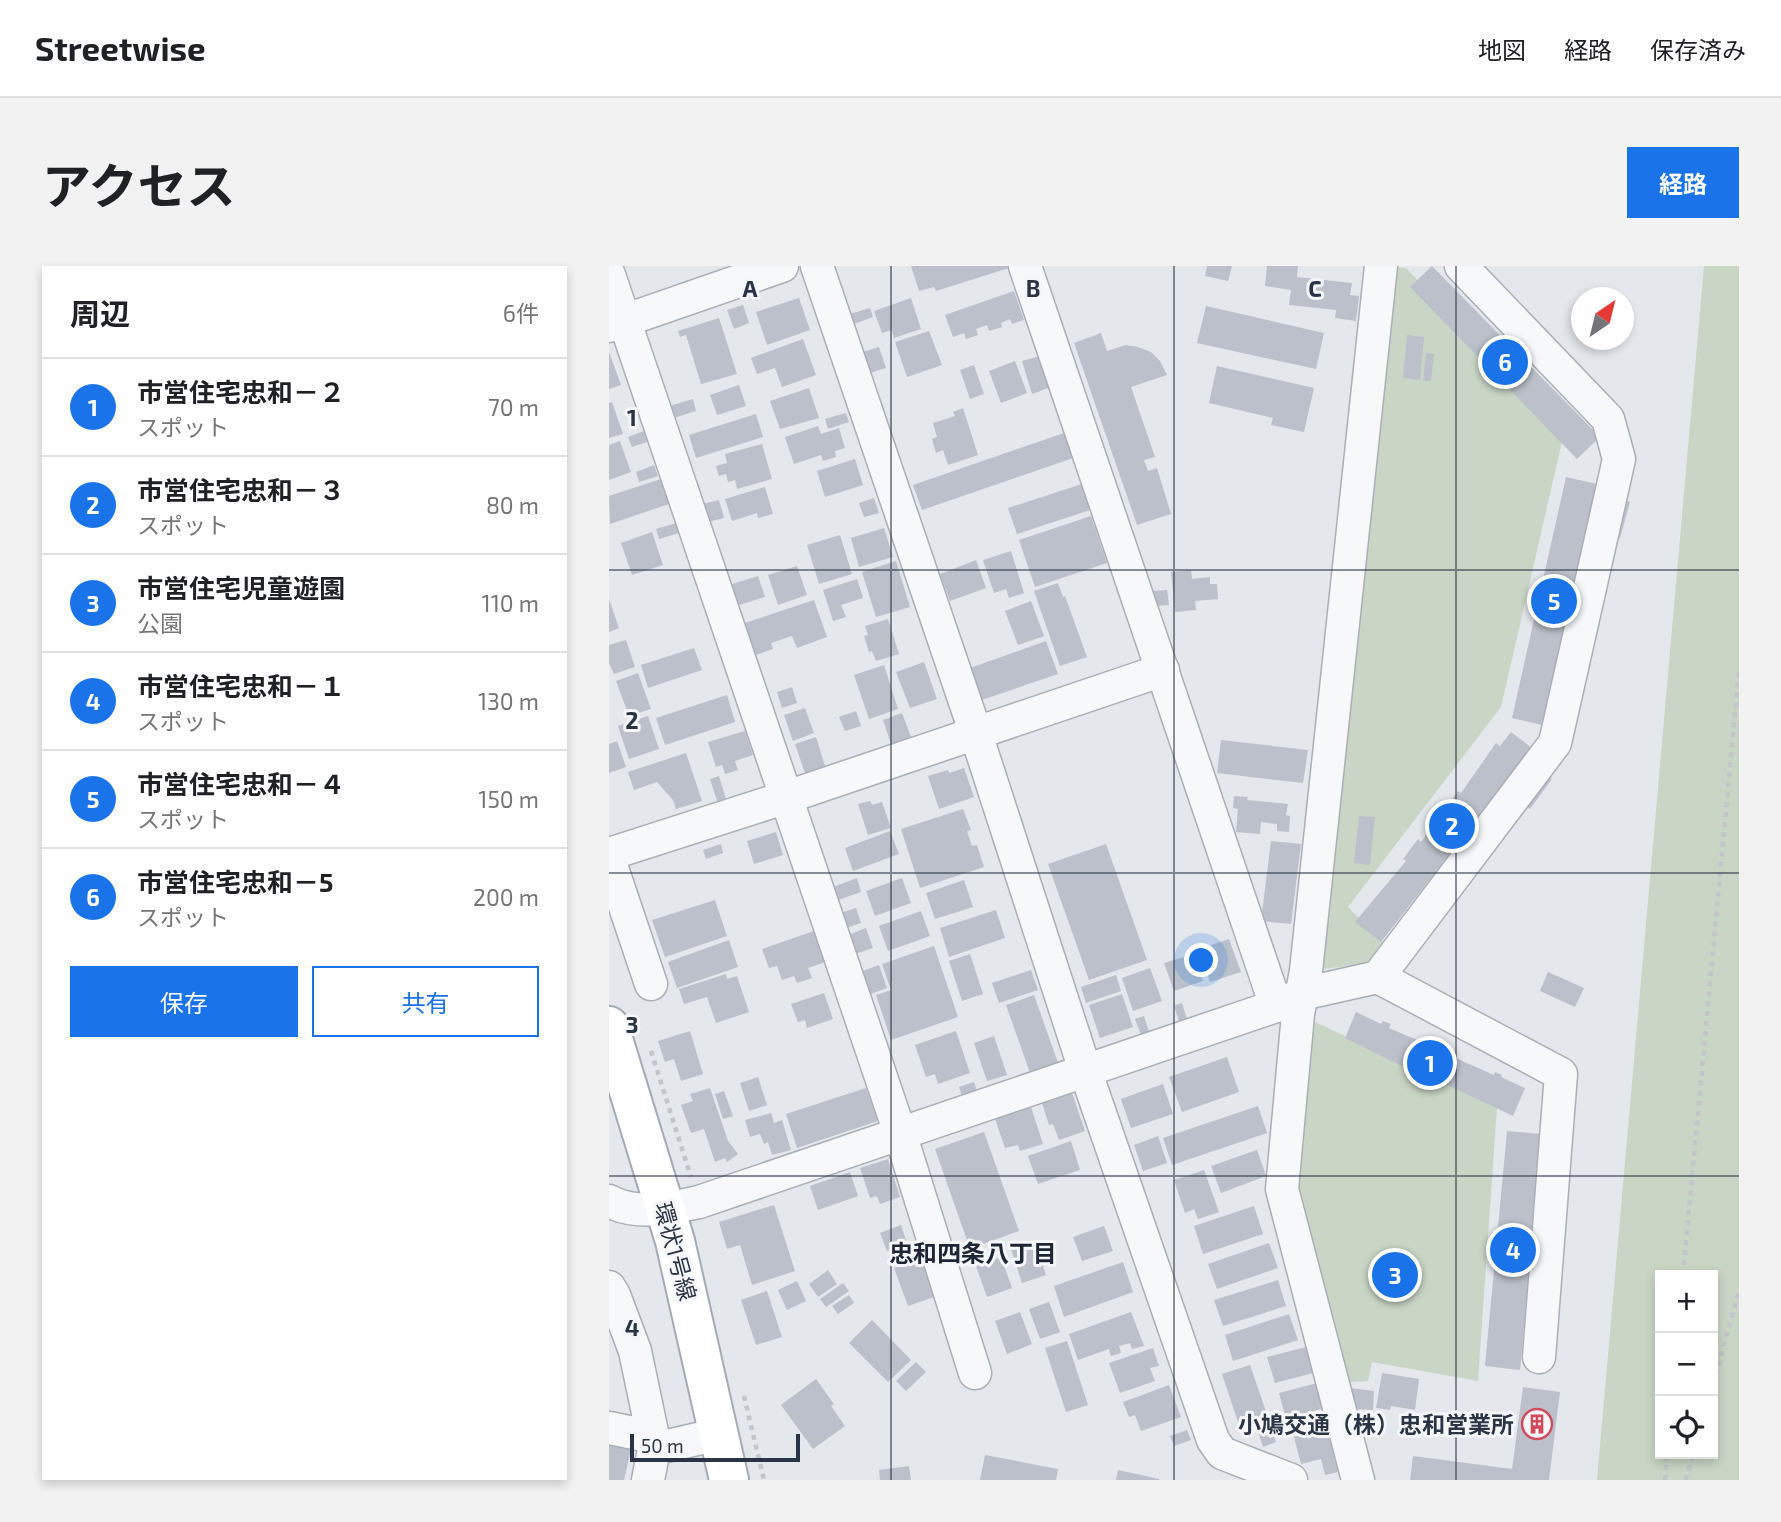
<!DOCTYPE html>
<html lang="ja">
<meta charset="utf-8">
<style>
:root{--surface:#fff;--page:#f2f2f2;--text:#202124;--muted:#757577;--line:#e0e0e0;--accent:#1a73e8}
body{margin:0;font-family:"Exo 2","Noto Sans JP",sans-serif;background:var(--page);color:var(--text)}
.controls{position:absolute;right:21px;bottom:21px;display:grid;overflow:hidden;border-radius:0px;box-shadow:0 4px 10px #0003}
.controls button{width:63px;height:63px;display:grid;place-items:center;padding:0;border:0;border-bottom:2px solid var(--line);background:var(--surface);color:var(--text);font:35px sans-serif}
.compass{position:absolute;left:962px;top:21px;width:63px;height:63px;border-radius:50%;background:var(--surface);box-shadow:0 4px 10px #0003;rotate:35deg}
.scale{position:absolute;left:21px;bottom:18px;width:170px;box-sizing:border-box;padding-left:7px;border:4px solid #2b3445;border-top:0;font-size:19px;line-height:24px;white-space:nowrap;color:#2b3445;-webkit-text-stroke:5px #f4f6f9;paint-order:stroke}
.you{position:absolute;left:593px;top:695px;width:24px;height:24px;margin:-18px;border:5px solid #fff;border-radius:50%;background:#1a73e8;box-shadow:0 0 0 10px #1a73e833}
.badge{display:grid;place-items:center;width:46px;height:46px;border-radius:50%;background:var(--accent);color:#fff;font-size:23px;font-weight:700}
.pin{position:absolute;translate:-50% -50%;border:4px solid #fff;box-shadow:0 2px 7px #0006}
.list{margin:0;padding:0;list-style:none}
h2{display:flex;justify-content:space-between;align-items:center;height:91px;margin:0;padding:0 28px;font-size:30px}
h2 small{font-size:23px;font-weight:400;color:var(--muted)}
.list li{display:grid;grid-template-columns:46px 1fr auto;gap:21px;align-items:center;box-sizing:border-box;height:98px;padding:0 28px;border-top:2px solid var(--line)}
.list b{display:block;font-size:26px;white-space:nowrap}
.list p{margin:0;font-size:23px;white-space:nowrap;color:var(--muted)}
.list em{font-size:23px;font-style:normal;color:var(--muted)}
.actions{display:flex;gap:14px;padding:21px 28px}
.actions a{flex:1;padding:16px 0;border:2px solid var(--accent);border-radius:0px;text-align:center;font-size:24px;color:var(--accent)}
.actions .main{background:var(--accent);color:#fff}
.icon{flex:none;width:38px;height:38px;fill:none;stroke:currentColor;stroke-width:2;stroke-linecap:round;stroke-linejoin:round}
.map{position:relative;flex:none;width:1130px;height:1214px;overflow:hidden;border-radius:0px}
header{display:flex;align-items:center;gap:42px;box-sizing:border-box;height:98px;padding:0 35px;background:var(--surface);border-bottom:2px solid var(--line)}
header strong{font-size:33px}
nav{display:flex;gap:38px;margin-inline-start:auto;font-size:24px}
.intro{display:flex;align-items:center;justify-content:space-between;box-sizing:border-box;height:168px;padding:0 42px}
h1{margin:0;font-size:49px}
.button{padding:18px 32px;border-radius:0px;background:var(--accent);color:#fff;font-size:24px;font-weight:700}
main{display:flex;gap:42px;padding:0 42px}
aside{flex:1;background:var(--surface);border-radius:0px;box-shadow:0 4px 10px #0003}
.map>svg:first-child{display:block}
</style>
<header>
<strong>Streetwise</strong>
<nav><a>地図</a><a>経路</a><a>保存済み</a></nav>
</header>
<div class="intro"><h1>アクセス</h1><a class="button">経路</a></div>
<main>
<aside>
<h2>周辺<small>6件</small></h2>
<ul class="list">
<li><span class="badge">1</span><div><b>市営住宅忠和－２</b><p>スポット</p></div><em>70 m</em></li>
<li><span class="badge">2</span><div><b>市営住宅忠和－３</b><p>スポット</p></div><em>80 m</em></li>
<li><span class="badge">3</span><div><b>市営住宅児童遊園</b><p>公園</p></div><em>110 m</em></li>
<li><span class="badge">4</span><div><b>市営住宅忠和－１</b><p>スポット</p></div><em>130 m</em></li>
<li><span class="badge">5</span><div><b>市営住宅忠和－４</b><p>スポット</p></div><em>150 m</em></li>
<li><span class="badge">6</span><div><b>市営住宅忠和－5</b><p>スポット</p></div><em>200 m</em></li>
</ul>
<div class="actions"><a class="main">保存</a><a>共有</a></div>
</aside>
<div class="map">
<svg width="1130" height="1214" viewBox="0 0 1130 1214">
<rect width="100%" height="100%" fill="#e4e7ec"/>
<!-- green -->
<g fill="#c9d6c5" fill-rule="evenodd">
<polygon points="772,0 797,2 955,167 892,441 739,641 776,678 756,698 698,705"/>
<path d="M1095,0h35v1214h-142zM1104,1009v179h-53v-179z"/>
<polygon points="689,748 888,841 869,1115 763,1096 759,1115 724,1117 673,923"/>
</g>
<!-- building -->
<g fill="#bbc0ca">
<polygon points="302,0 399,0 400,2 327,25 325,21 310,25"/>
<polygon points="598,0 623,0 619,15 596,10"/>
<polygon points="658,0 689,0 688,11 743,17 741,29 750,30 747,55 726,52 727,44 680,39 682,24 656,20"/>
<polygon points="823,0 991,171 968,193 801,21"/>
<polygon points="405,25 415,54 403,58 401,53 392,57 393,61 380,65 378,59 367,63 369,69 357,73 355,67 344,71 336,49"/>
<polygon points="190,32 201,64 158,79 147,46"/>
<polygon points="302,32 312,63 285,72 283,64 273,67 265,45"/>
<polygon points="134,39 140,57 125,63 118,44"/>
<polygon points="597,40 715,67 707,103 588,77"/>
<polygon points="261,42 264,51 245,58 241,48"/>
<polygon points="110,52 128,108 92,118 77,69 71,71 69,65"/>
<polygon points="320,65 333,99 298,111 286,76"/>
<polygon points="492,67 498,85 517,79 529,81 542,86 551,95 558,109 522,121 546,191 535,194 539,205 548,202 562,248 528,259 465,77"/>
<polygon points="798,69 815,71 811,114 794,112"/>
<polygon points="194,73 207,109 173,121 166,102 148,108 142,92"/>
<polygon points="270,81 277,102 261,107 254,86"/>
<polygon points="0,86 12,119 0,123"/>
<polygon points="817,87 825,88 822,115 814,115"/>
<polygon points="431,90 442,121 423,128 413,95"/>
<polygon points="406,95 418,127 392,137 380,105"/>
<polygon points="365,99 375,128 361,133 351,104"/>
<polygon points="608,100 705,122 695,166 662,159 664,152 600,137"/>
<polygon points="130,119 137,140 108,149 101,129"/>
<polygon points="200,122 210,152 171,163 161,135"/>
<polygon points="84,133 87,145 65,152 61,140"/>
<polygon points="3,136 14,168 0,172 0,137"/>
<polygon points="354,142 369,189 339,199 334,184 327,187 323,173 328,171 324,157 346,150 344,146"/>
<polygon points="237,147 240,156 219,163 216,153"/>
<polygon points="147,148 154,171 87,192 80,169"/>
<polygon points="209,160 212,168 230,162 236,182 226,185 227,191 214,195 212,189 185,198 176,171"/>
<polygon points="35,165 38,176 23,181 19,171"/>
<polygon points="455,167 464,192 313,244 304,219"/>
<polygon points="11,175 22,206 0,214 0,179"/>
<polygon points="153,178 163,213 128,223 126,214 119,216 117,208 110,210 107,200 118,197 116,188"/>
<polygon points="246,193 254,219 216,231 208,205"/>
<polygon points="45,199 49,210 30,216 27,206"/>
<polygon points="957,211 988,218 933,459 903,452"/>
<polygon points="52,213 60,238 1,258 0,230"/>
<polygon points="473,218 481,244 408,268 399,242"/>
<polygon points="156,221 164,248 149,252 148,247 123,255 116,233"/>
<polygon points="265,232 270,247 255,251 250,237"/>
<polygon points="1010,233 1021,236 1011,272 1001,270"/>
<polygon points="110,234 115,252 99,256 94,238"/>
<polygon points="482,250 498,297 426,321 410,274"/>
<polygon points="68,257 70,267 50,273 47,263"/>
<polygon points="275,262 284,291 250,301 242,272"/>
<polygon points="43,266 54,299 23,309 12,277"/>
<polygon points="231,269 243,308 210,318 198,279"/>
<polygon points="402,285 415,327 400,332 397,323 385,327 374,294"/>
<polygon points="367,294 377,322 341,335 331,308"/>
<polygon points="287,295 301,341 267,351 253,306"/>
<polygon points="188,300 198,329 169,339 159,309"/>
<polygon points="582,304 583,313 601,311 601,318 608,318 609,333 586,335 587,344 566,346 562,306"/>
<polygon points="149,310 156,331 127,340 120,319"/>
<polygon points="248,313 254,332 232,339 237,351 224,355 214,324"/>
<polygon points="449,317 454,331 456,330 478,391 451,400 425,325"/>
<polygon points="558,324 560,339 547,340 545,325"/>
<polygon points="0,333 10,362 0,366"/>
<polygon points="205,334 218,371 188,382 183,370 162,377 164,383 144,390 133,358"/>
<polygon points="422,335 435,370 409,379 396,345"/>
<polygon points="279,353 290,388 267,395 263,385 260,386 255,370 259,369 256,360"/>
<polygon points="17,374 26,401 5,408 0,397 0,379"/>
<polygon points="437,375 449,408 373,434 361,402"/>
<polygon points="85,382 93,404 39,422 32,399"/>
<polygon points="315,396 328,433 301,442 287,406"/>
<polygon points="275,399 289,443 260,453 245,409"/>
<polygon points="29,407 42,443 20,450 7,415"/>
<polygon points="183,421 188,437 173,442 168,426"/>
<polygon points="118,429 126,456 56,479 47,452"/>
<polygon points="196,442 205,467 184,475 175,449"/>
<polygon points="247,445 252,460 236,465 230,451"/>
<polygon points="293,447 302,471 282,478 274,454"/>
<polygon points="39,450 50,483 20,493 9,460"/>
<polygon points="136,465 144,489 126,495 129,504 116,508 113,499 107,501 99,476"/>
<polygon points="902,466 923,482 772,676 746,656 797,595 794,593 809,573 812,576 849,525 852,527 887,477 891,480"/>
<polygon points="207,471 216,500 196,507 186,478"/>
<polygon points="612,474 699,484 694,517 608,507"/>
<polygon points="8,475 17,501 0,507 0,478"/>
<polygon points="77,487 93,535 67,543 64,534 48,516 25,524 19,506"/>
<polygon points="355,502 365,531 330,543 319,510 339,504 340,507"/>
<polygon points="936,508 943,513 921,543 914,538"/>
<polygon points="110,510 117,533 108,535 101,513"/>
<polygon points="625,530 639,531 638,534 679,538 677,549 681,550 680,566 668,565 668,558 652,556 651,568 627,566 629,543 624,542"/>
<polygon points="261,535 263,539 273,536 282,562 259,569 249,538"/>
<polygon points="354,543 362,564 358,565 363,580 368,579 375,601 311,622 292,563"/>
<polygon points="750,550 766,551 761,599 745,597"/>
<polygon points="281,565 290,588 244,605 236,582"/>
<polygon points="167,566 174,589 145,598 138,575"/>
<polygon points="662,575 692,578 682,658 652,655"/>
<polygon points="112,578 114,587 97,593 94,584"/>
<polygon points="497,578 538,694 480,714 439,598"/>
<polygon points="248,612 252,626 229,634 224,621"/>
<polygon points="293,612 302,637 266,650 257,625"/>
<polygon points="355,614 364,641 326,653 317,627"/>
<polygon points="106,634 118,670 56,691 43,654"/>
<polygon points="247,642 252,657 237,662 232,647"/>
<polygon points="387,644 396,672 340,691 331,662"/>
<polygon points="312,645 321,670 279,685 270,660"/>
<polygon points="257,662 264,682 246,688 239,669"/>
<polygon points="205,665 216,696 199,702 203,712 188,717 185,710 173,714 168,700 160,702 153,683"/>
<polygon points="620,673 632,706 601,716 590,683"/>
<polygon points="120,674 129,701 68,722 59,696"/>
<polygon points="325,680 349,751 282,774 267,729 282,724 273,698"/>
<polygon points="361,688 374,728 353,735 340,695"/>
<polygon points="585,688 594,715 565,725 555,697"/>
<polygon points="270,699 278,722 259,729 251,706"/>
<polygon points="541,702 553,735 524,745 513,712"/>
<polygon points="422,704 429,724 390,737 383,717"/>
<polygon points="939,706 975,722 966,741 931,725"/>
<polygon points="117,708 118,713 128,710 140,746 107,757 98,731 75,738 70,723"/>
<polygon points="507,709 512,725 477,737 472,721"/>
<polygon points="215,727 224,753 198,762 196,754 189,756 182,738"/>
<polygon points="513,728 524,761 491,772 480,739"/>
<polygon points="425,729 449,797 421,807 397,739"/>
<polygon points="573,737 579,756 571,758 565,740"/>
<polygon points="747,746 772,758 774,755 782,758 780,762 829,783 830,781 836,784 835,787 885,809 886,806 893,809 892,811 916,822 904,850 832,816 831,818 811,809 736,772"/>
<polygon points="535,750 541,769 533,772 526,753"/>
<polygon points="81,765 94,808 72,815 65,793 56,796 49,775"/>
<polygon points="347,765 361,807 329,818 326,808 317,811 306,779"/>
<polygon points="385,770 398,809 378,815 365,777"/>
<polygon points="618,791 630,826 573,846 560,811"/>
<polygon points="149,811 158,839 140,845 131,817"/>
<polygon points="365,816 369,828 354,833 350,821"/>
<polygon points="554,818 564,848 522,862 512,833"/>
<polygon points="101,822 119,875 129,888 118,896 116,892 106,896 95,863 82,867 72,839 84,835 81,828"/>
<polygon points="257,822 269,855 188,882 177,848"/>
<polygon points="115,825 124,850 114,853 106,828"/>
<polygon points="463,827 476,865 450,874 444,858 440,859 433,837"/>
<polygon points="649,840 658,867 563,899 554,872"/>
<polygon points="422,841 434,878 411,885 409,879 396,882 386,853"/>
<polygon points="162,847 165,857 173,854 182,884 163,889 159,876 155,878 151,868 141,871 136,854"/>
<polygon points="898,865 932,868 911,1104 876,1100"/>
<polygon points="375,866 410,965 361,983 326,883"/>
<polygon points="549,870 558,897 534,905 525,879"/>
<polygon points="462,875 471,904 429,918 419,890"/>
<polygon points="648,884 657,910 612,927 602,900"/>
<polygon points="279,893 291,931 271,938 268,930 261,932 251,902"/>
<polygon points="595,904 610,946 589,953 585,943 576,947 565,914"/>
<polygon points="241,906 249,930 209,944 201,920"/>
<polygon points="165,939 186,1005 143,1019 131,979 118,983 110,956"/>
<polygon points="645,940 654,968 594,988 585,960"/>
<polygon points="292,959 298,977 278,985 271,967"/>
<polygon points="495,960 504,985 473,995 464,971"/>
<polygon points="426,975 437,1009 413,1017 402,983"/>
<polygon points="660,977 669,1002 608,1023 599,998"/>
<polygon points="309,984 325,1031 299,1040 285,1002 292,1000 288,991"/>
<polygon points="392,991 403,1022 378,1031 367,1000"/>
<polygon points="514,996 524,1026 455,1051 445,1020"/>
<polygon points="219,1004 228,1018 209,1031 200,1018"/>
<polygon points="669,1014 677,1040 614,1060 605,1034"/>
<polygon points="188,1015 197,1035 178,1044 169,1024"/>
<polygon points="234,1017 240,1025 217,1041 211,1033"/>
<polygon points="158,1025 173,1071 147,1079 132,1034"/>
<polygon points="240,1029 245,1037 229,1048 223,1040"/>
<polygon points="440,1036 451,1066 431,1073 420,1043"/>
<polygon points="411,1046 423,1078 398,1088 386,1055"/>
<polygon points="522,1046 535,1080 523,1083 521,1077 510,1080 512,1087 502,1090 500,1083 469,1094 460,1068"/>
<polygon points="680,1048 689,1074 624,1095 616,1069"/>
<polygon points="263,1054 302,1094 279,1116 240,1077"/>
<polygon points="458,1075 479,1139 457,1146 436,1082"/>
<polygon points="697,1081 704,1107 666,1117 658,1091"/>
<polygon points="544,1082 550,1100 541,1102 546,1115 511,1127 500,1097"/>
<polygon points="307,1096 317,1106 297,1125 287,1115"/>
<polygon points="641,1099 660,1154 644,1159 645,1164 633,1168 613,1108"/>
<polygon points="773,1107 810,1113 806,1144 782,1140 781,1144 767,1142"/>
<polygon points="207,1113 225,1138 222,1140 236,1160 204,1183 172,1139"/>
<polygon points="708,1117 715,1142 677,1153 670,1127"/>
<polygon points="560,1119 572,1151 532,1165 526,1149 520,1151 514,1136"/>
<polygon points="914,1121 951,1126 940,1214 801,1214 804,1190 903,1203"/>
<polygon points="741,1122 765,1125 764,1144 743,1143"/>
<polygon points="660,1158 667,1176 654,1181 648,1162"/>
<polygon points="718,1163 729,1206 716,1209 712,1193 692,1198 685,1171"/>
<polygon points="578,1164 582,1174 565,1180 561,1170"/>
<polygon points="0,1174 23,1179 15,1214 0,1214"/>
<polygon points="376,1189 449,1203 447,1214 371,1214"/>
<polygon points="300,1200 302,1214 271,1214 270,1204"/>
<polygon points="509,1204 550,1213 550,1214 507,1214"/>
</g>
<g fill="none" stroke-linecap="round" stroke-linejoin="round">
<!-- minor casing -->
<g stroke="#a9aeb7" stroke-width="35">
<g id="minor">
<polyline points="208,0 367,468 476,804 604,1174 613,1187 682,1214"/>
<polyline points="416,0 667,740"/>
<polyline points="0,9 291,867 366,1107"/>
<polyline points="0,60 173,0"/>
<polyline points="0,588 175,532 554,404"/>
<polyline points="0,593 42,718"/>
<polyline points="769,711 952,808 930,1091"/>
<path d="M0,935c27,15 62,7 90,1l577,-196 26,-12 76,-17 177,-234 64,-284 -11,-40 -147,-153"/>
<polyline points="0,1021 5,1029 26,1085 44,1171"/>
<polyline points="0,1162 44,1171 45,1183"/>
<polyline points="39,1214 45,1183 110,1168"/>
<polyline points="749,1214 673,923 689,748 697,705 772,0"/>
</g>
</g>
<!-- major casing -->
<g stroke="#a3abb8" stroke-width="42">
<polyline id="major" points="0,760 66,975 120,1214"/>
</g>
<!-- path -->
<g stroke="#c2c5cb" stroke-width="4.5" stroke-dasharray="5 5" stroke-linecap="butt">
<polyline points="42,785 82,911"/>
<polyline points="1074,1009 1130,404"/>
<polyline points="1104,1119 1130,1025"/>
<polyline points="135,1130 155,1214"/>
<polyline points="1056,1214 1058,1188"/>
<polyline points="1077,1214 1084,1188"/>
</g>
<!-- minor -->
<use href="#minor" stroke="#f7f8fa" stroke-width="32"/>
<!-- major -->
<use href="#major" stroke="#fff" stroke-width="38"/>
</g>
<!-- grid -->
<path fill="none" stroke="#2b3445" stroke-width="2" stroke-opacity="0.55" d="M282,0v1214M565,0v1214M847,0v1214M0,304h1130M0,607h1130M0,910h1130"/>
<!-- icons -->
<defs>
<g id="building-ring" transform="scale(1.575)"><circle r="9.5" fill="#f4f6f9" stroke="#d1495b" stroke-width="1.5"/><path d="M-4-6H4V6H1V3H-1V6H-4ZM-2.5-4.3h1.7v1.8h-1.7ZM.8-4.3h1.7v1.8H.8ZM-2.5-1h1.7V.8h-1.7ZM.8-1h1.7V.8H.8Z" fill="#d1495b"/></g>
</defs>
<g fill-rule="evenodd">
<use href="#building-ring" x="928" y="1158"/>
</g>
<g text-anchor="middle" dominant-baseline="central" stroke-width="6" stroke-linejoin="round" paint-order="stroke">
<!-- street labels -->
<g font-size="23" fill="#2b3445" stroke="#f4f6f9">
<text transform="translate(67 985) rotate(75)">環状1号線</text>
</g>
<!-- poi labels -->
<g font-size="23" font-weight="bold" fill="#2b3445" stroke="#f4f6f9" text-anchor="end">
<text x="905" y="1158">小鳩交通（株）忠和営業所</text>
</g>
<!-- neighbourhood labels -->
<g font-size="24" font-weight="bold" fill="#1d2536" stroke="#f4f6f9">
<text x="364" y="986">忠和四条八丁目</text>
</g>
</g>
<g font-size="23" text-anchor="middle" font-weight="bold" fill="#2b3445" stroke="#f4f6f9" stroke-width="6" stroke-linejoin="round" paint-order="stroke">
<text x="141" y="31">A</text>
<text x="424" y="31">B</text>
<text x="706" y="31">C</text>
<text x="23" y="160">1</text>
<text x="23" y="463">2</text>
<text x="23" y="767">3</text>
<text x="23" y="1070">4</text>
</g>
</svg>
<div class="controls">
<button>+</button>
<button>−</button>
<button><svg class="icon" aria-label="locate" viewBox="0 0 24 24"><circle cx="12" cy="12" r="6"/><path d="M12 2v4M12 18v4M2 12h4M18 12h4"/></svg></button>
</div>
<svg class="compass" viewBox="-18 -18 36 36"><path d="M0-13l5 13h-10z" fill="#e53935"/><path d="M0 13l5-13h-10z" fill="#757577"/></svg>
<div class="scale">50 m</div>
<div class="you"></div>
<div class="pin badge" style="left:821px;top:797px">1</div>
<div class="pin badge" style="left:843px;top:560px">2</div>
<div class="pin badge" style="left:786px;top:1009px">3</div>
<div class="pin badge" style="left:904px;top:984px">4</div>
<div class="pin badge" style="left:945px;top:335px">5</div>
<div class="pin badge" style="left:896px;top:96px">6</div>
</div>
</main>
